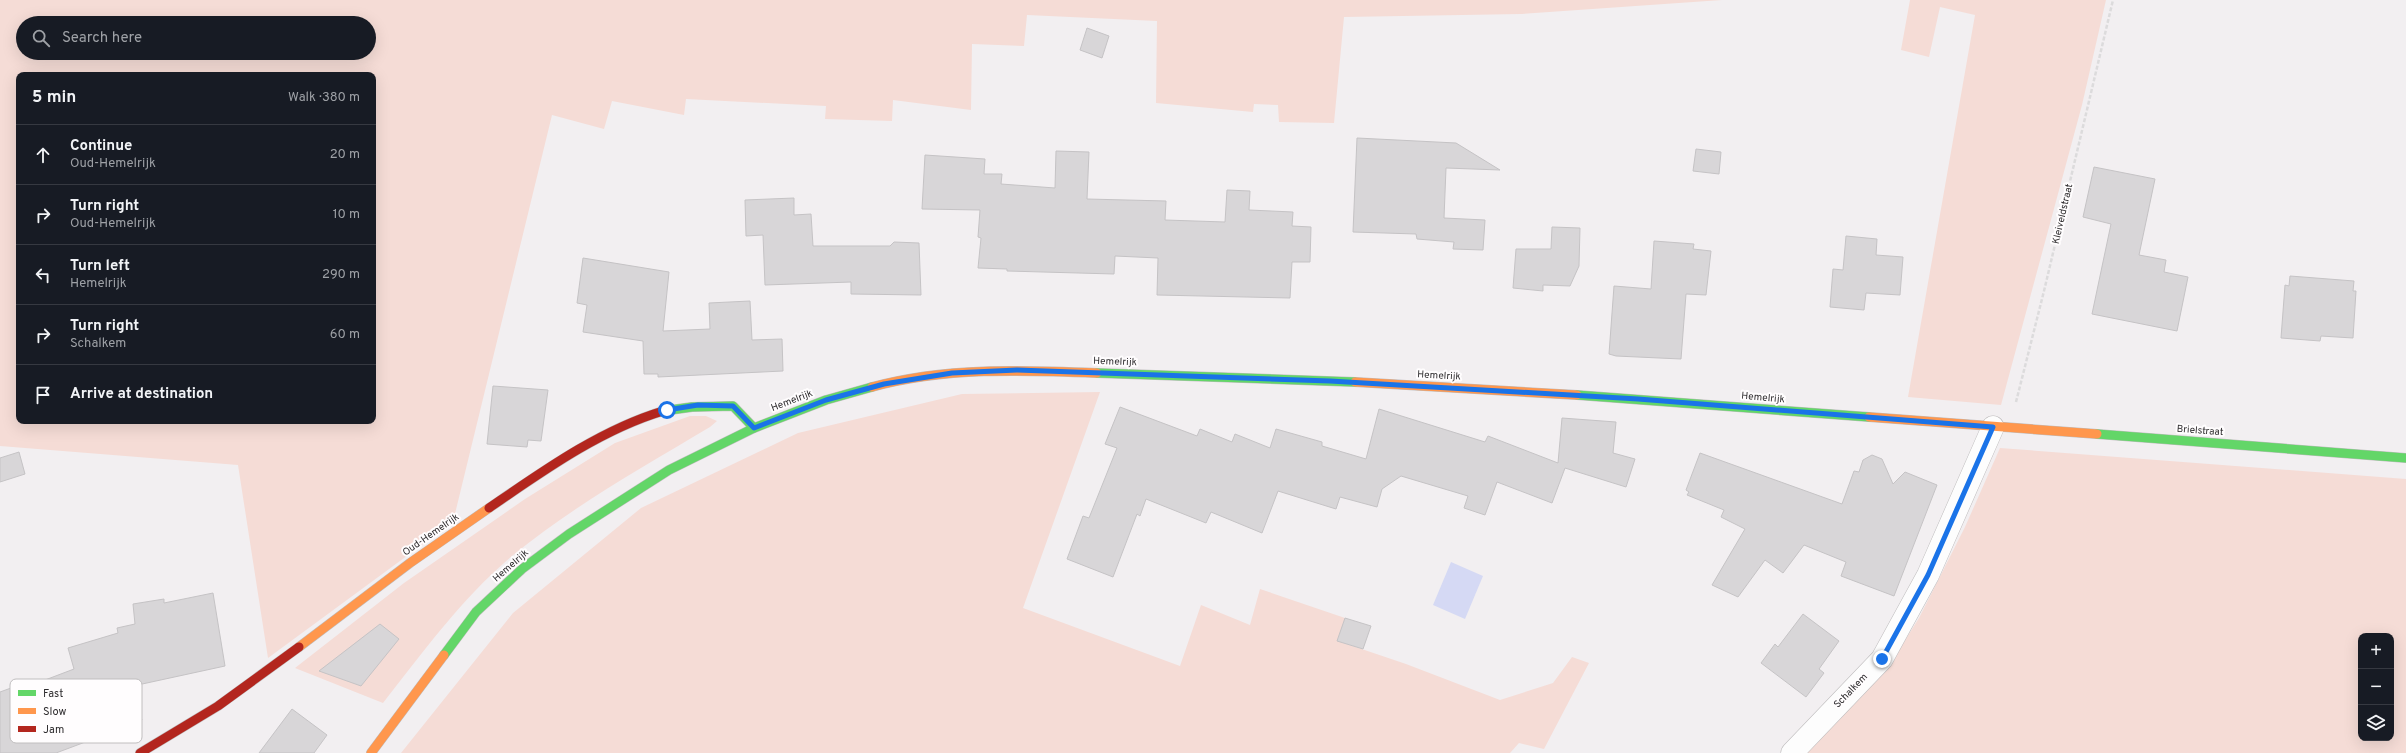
<!DOCTYPE html>
<meta charset="utf-8">
<style>
:root{--surface:#171b24;--page:#242831;--text:#f1f3f6;--muted:#9ea1a6;--line:#363941}
body{margin:0;font-family:Overpass,sans-serif;background:var(--page);color:var(--text)}
.controls{position:absolute;right:12px;bottom:12px;display:grid;overflow:hidden;border-radius:8px;box-shadow:0 4px 16px #0002}
.controls button{width:36px;height:36px;display:grid;place-items:center;padding:0;border:0;border-bottom:1px solid var(--line);background:var(--surface);color:var(--text);font:20px sans-serif}
.stop{position:absolute;width:12px;height:12px;margin:-9px;border:3px solid #1a73e8;border-radius:50%;background:#fff}
.stop.end{background:#1a73e8;border-color:#fff;box-shadow:0 1px 4px #0008}
.list{margin:0;padding:0;list-style:none}
h2{display:flex;justify-content:space-between;align-items:center;height:52px;margin:0;padding:0 16px;font-size:17px}
h2 small{font-size:13px;font-weight:400;color:var(--muted)}
.list li{display:grid;grid-template-columns:26px 1fr auto;gap:12px;align-items:center;box-sizing:border-box;height:60px;padding:0 16px;border-top:1px solid var(--line)}
.list b{display:block;font-size:15px;white-space:nowrap}
.list p{margin:0;font-size:13px;white-space:nowrap;color:var(--muted)}
.list em{font-size:13px;font-style:normal;color:var(--muted)}
.icon{flex:none;width:22px;height:22px;fill:none;stroke:currentColor;stroke-width:2;stroke-linecap:round;stroke-linejoin:round}
.map{position:relative;flex:none;width:2406px;height:753px;overflow:hidden}
.search{position:absolute;background:var(--surface);box-shadow:0 4px 16px #0002;left:16px;top:16px;width:360px;height:44px;display:flex;align-items:center;gap:10px;box-sizing:border-box;padding:0 14px;border-radius:22px;color:var(--muted);font-size:15px}
.panel{position:absolute;background:var(--surface);box-shadow:0 4px 16px #0002;left:16px;top:72px;width:360px;height:352px;border-radius:8px}
.map>svg:first-child{display:block}
</style>
<div class="map">
<svg width="2406" height="753" viewBox="0 0 2406 753">
<rect width="100%" height="100%" fill="#f2eff1"/>
<!-- green -->
<g fill="#f5dcd6" fill-rule="evenodd">
<path d="M0,0h1722l-201,14 -177,3 -10,106 -55,-1 -1,-17 -24,-1 -1,8 -97,-9 1,-82 -130,-6 -3,31 -52,-2 -1,66 -78,-10 -1,21 -67,-2 1,-13 -140,-7 -2,16 -72,-14 -8,28 -52,-14 -99,407 -185,136 -30,-193 -238,-19zM23,23h346v30h-346zM19,75h354v346h-354z"/>
<polygon points="1910,0 2106,0 2082,105 2001,405 1908,397 1975,15 1940,7 1929,57 1901,50"/>
<polygon points="1100,392 1023,608 1180,666 1201,605 1250,625 1260,589 1345,618 1338,641 1406,664 1500,700 1553,683 1572,657 1589,663 1544,749 1519,743 1510,753 401,753 513,613 641,508 798,433 962,394"/>
<path d="M690,416h16l11,5 -7,6c-67,40 -137,79 -198,129 -50,42 -89,96 -129,147l-88,-35 109,-85 121,-84 90,-56z"/>
<path d="M2000,448l406,31v274h-601l82,-84 32,-51 46,-91zM2361,636h30v102h-30z"/>
</g>
<!-- water -->
<polygon fill="#d5d9f4" points="1451,562 1483,576 1465,619 1433,605"/>
<!-- building -->
<g fill="#d8d6d8" stroke="#c5c3c5">
<polygon points="1087,28 1109,36 1102,58 1080,50"/>
<polygon points="1357,138 1456,143 1500,170 1446,168 1444,218 1485,220 1483,250 1453,249 1454,242 1417,239 1416,234 1353,232"/>
<polygon points="1696,149 1721,152 1719,174 1693,171"/>
<polygon points="1056,151 1089,152 1087,199 1166,201 1165,220 1225,222 1227,190 1250,191 1249,210 1293,212 1292,226 1311,227 1310,262 1292,262 1290,298 1157,295 1158,258 1115,256 1114,274 1007,271 1007,269 978,268 981,238 978,237 980,210 922,209 925,155 985,159 984,174 1002,174 1001,184 1055,188"/>
<polygon points="2094,167 2155,179 2139,255 2166,260 2164,272 2188,277 2177,331 2092,314 2111,224 2083,217"/>
<polygon points="794,198 794,215 811,214 813,246 890,246 894,242 919,243 921,295 851,294 851,282 765,285 763,235 746,236 745,200"/>
<polygon points="1552,227 1580,228 1579,266 1570,286 1543,285 1543,291 1513,288 1516,249 1551,249"/>
<polygon points="1846,236 1877,239 1876,255 1903,257 1900,295 1866,293 1864,310 1830,307 1833,269 1843,270"/>
<polygon points="1654,241 1694,244 1693,249 1711,251 1706,295 1686,294 1681,359 1616,356 1609,354 1614,286 1651,289"/>
<polygon points="583,258 669,272 663,331 710,329 709,303 750,301 752,340 782,339 783,371 658,377 658,374 644,374 643,341 583,332 587,305 577,303"/>
<polygon points="2290,276 2354,281 2353,291 2356,291 2353,338 2321,336 2320,341 2281,338 2285,285 2289,286"/>
<polygon points="493,386 548,390 541,441 528,440 527,447 487,444"/>
<polygon points="1120,407 1197,436 1200,429 1232,442 1235,434 1270,448 1276,429 1322,442 1322,446 1366,459 1379,409 1485,442 1488,436 1558,463 1562,418 1616,422 1613,453 1635,459 1626,487 1565,468 1552,503 1497,482 1485,515 1464,508 1468,496 1401,476 1382,489 1377,507 1340,497 1336,509 1278,491 1262,533 1211,512 1206,523 1146,499 1140,516 1137,514 1113,577 1067,559 1083,516 1089,518 1117,448 1105,444"/>
<polygon points="19,452 25,474 0,482 0,458"/>
<polygon points="1700,453 1842,504 1854,471 1859,472 1863,460 1872,455 1882,459 1893,484 1905,472 1937,485 1894,596 1841,576 1846,562 1804,545 1783,573 1765,560 1738,597 1712,585 1745,529 1721,517 1724,510 1687,495 1689,492 1686,490"/>
<polygon points="213,593 225,666 133,686 139,701 135,702 142,720 80,744 56,753 0,753 0,692 22,684 24,688 74,669 68,648 118,633 117,628 135,624 133,604 164,599 164,603"/>
<polygon points="1803,614 1839,641 1819,669 1824,673 1806,697 1761,663 1775,644 1778,647"/>
<polygon points="1345,618 1371,626 1363,649 1337,641"/>
<polygon points="380,624 399,639 361,686 319,671"/>
<polygon points="292,709 327,735 314,753 259,753"/>
</g>
<g fill="none" stroke-linecap="round" stroke-linejoin="round">
<!-- street casing -->
<g stroke="#bebcbd" stroke-width="23">
<polyline id="street" points="1792,753 1882,659 1928,575 1993,427"/>
</g>
<!-- fast casing -->
<g stroke="#bebcbd" stroke-width="10">
<g id="fast">
<polyline points="1097,373 1355,382"/>
<polyline points="1577,395 1869,417"/>
<polyline points="663,411 692,407 733,406 754,428"/>
<polyline points="2097,434 2406,458"/>
<polyline points="444,655 476,612 522,569 569,534 669,470 754,428 826,400 872,387"/>
</g>
</g>
<!-- slow casing -->
<g stroke="#bebcbd" stroke-width="10">
<g id="slow">
<polyline points="1355,382 1577,395"/>
<path d="M872,387c73,-20 150,-17 225,-14"/>
<polyline points="1869,417 2097,434"/>
<polyline points="299,647 410,563 489,508"/>
<polyline points="371,753 444,655"/>
</g>
</g>
<!-- jam casing -->
<g stroke="#bebcbd" stroke-width="10">
<g id="jam">
<path d="M489,508c54,-37 111,-78 174,-97"/>
<polyline points="140,753 218,706 299,647"/>
</g>
</g>
<!-- path -->
<polyline stroke="#dcdbdc" stroke-width="2.5" stroke-dasharray="4 2" stroke-linecap="butt" points="2016,402 2044,291 2113,0"/>
<!-- street -->
<use href="#street" stroke="#fdfdfd" stroke-width="22"/>
<!-- fast -->
<use href="#fast" stroke="#63d668" stroke-width="9"/>
<!-- slow -->
<use href="#slow" stroke="#ff974d" stroke-width="9"/>
<!-- jam -->
<use href="#jam" stroke="#b3261e" stroke-width="9"/>
</g>
<g fill="none" stroke-linecap="round" stroke-linejoin="round">
<!-- route -->
<polyline stroke="#1a73e8" stroke-width="5" points="667,410 698,405 733,406 754,428 826,400 884,384 952,373 1017,370 1330,381 1638,399 1993,427 1928,575 1882,659"/>
</g>
<g text-anchor="middle" dominant-baseline="central" stroke-width="4" stroke-linejoin="round" paint-order="stroke">
<!-- street labels -->
<g font-size="10" fill="#2d2b2d" stroke="#fffdfe">
<text transform="translate(2063 214) rotate(-77)">Kleiveldstraat</text>
<text transform="translate(1115 362) rotate(2)">Hemelrijk</text>
<text transform="translate(1439 376) rotate(3)">Hemelrijk</text>
<text transform="translate(1763 398) rotate(5)">Hemelrijk</text>
<text transform="translate(792 401) rotate(-21)">Hemelrijk</text>
<text transform="translate(2200 431) rotate(4)">Brielstraat</text>
<text transform="translate(431 535) rotate(-35)">Oud-Hemelrijk</text>
<text transform="translate(511 566) rotate(-41)">Hemelrijk</text>
<text transform="translate(1851 691) rotate(-46)">Schalkem</text>
</g>
</g>
<!-- legend -->
<rect x="10" y="679" width="132" height="64" rx="6" fill="#fffdfe" stroke="#c0bebf" stroke-width="1"/>
<rect x="18" y="690" width="18" height="6" fill="#63d668"/>
<rect x="18" y="708" width="18" height="6" fill="#ff974d"/>
<rect x="18" y="726" width="18" height="6" fill="#b3261e"/>
<g font-size="11" fill="#2d2b2d">
<text x="43" y="697">Fast</text>
<text x="43" y="715">Slow</text>
<text x="43" y="733">Jam</text>
</g>
</svg>
<div class="controls">
<button>+</button>
<button>−</button>
<button><svg class="icon" aria-label="layers" viewBox="0 0 24 24"><path d="M12 4l9 5-9 5-9-5zM3 14l9 5 9-5"/></svg></button>
</div>
<div class="stop" style="left:667px;top:410px"></div>
<div class="stop end" style="left:1882px;top:659px"></div>
<div class="search"><svg class="icon" aria-label="search" viewBox="0 0 24 24"><circle cx="10" cy="10" r="6"/><path d="M15 15l6 6"/></svg>Search here</div>
<section class="panel">
<h2>5 min<small>Walk · 380 m</small></h2>
<ul class="list">
<li><svg class="icon" aria-label="ahead" viewBox="0 0 24 24"><path d="M12 20V5M6 11l6-6 6 6"/></svg><div><b>Continue</b><p>Oud-Hemelrijk</p></div><em>20 m</em></li>
<li><svg class="icon" aria-label="right" viewBox="0 0 24 24"><path d="M7 20v-9h11M14 6l5 5-5 5"/></svg><div><b>Turn right</b><p>Oud-Hemelrijk</p></div><em>10 m</em></li>
<li><svg class="icon" aria-label="left" viewBox="0 0 24 24"><path d="M17 20v-9H6M10 6l-5 5 5 5"/></svg><div><b>Turn left</b><p>Hemelrijk</p></div><em>290 m</em></li>
<li><svg class="icon" aria-label="right" viewBox="0 0 24 24"><path d="M7 20v-9h11M14 6l5 5-5 5"/></svg><div><b>Turn right</b><p>Schalkem</p></div><em>60 m</em></li>
<li><svg class="icon" aria-label="arrive" viewBox="0 0 24 24"><path d="M6 21V4h12l-3 4 3 4H6"/></svg><div><b>Arrive at destination</b></div></li>
</ul>
</section>
</div>
